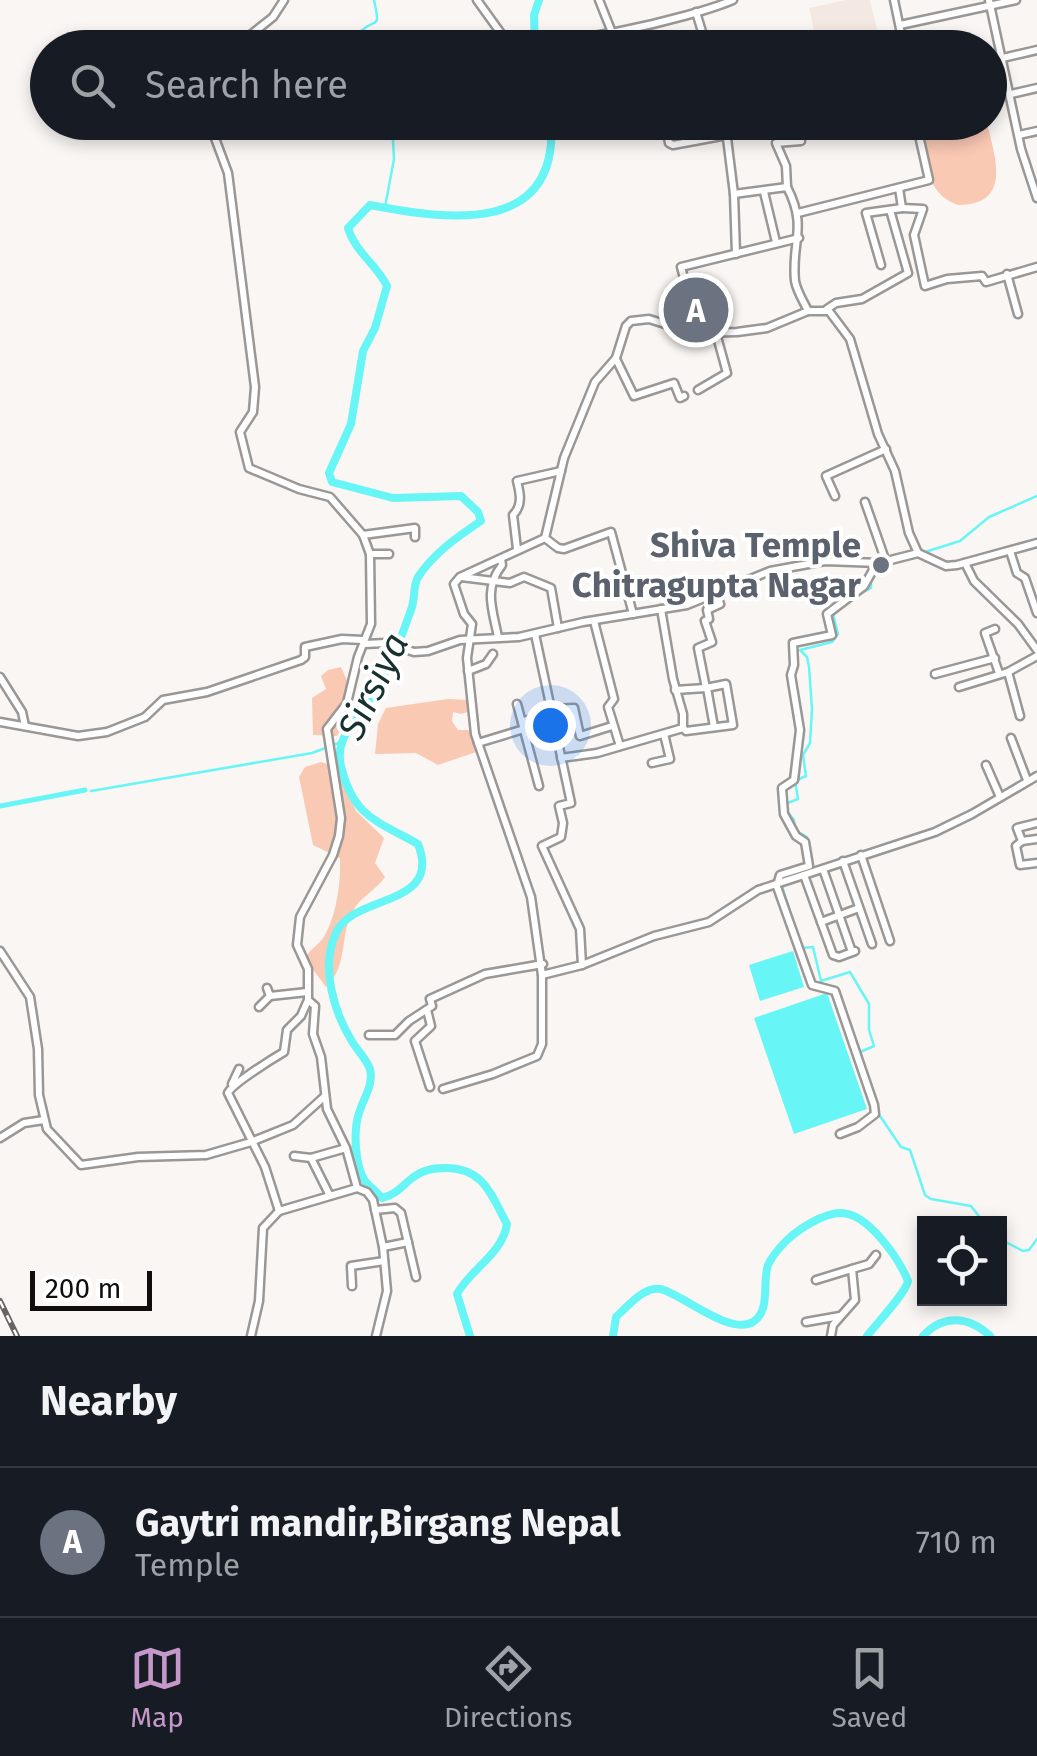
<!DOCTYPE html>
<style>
:root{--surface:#171b24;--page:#20242c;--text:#f1f3f6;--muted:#9ea1a6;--line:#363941;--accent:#c499c9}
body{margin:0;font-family:"Fira Sans",sans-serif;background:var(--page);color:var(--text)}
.controls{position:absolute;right:30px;bottom:30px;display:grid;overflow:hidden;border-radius:0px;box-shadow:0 5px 15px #0003}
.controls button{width:90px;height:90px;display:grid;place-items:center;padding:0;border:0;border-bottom:2px solid var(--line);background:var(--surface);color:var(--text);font:50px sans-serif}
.scale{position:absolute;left:30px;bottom:25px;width:122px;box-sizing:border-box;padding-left:10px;border:5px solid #0f0e0d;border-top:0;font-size:28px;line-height:35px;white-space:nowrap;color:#0f0e0d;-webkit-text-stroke:8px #fff;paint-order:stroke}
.you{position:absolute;left:550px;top:725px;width:35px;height:35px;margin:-25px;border:8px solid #fff;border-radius:50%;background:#1a73e8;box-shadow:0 0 0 15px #1a73e833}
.badge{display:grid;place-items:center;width:65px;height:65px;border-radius:50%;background:var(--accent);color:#fff;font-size:32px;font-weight:700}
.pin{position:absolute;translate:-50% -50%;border:5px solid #fff;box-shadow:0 2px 10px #0006}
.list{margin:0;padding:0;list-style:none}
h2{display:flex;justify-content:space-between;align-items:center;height:130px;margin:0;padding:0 40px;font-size:42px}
h2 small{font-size:32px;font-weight:400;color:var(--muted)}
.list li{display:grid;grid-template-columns:65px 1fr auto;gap:30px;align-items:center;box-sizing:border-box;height:150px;padding:0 40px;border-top:2px solid var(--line)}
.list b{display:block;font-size:38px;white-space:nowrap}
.list p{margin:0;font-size:32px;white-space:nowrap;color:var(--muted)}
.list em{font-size:32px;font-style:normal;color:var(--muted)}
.icon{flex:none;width:55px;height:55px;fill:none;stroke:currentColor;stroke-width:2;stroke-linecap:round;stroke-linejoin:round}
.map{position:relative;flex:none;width:1037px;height:1336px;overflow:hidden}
.search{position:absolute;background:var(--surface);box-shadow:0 5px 15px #0003;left:30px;right:30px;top:30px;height:110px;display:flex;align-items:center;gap:25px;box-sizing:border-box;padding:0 35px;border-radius:55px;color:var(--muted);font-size:38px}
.sheet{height:280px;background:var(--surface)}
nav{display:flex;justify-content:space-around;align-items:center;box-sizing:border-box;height:140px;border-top:2px solid var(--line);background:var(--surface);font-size:28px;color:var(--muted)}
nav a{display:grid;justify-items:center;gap:5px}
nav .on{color:var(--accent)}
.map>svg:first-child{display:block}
</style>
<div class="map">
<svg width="1037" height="1336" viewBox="0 0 1037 1336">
<rect width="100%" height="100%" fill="#faf6f4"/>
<!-- built -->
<polygon fill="#f4e8e3" points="846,0 870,0 881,47 818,47 809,8"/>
<!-- green -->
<g fill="#fac9b4">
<path d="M918,123h69c8,34 26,82 -29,82 -34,-11 -34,-52 -40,-82z"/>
<path d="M341,667c15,33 16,38 -4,69l-24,-1 -1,-37 14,-9 -5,-13 7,-6z"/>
<polygon points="448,699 469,700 470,711 461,714 453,712 452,721 458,730 471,730 479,751 438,765 416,753 375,754 378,724 386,708"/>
<path d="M321,762l13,4 22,45 28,27 -9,25 10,14c-8,12 -21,18 -29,29 -18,25 -6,59 -30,81l-21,-28c5,-11 16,-15 21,-26 11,-21 15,-52 14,-75l-27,-13 -14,-68 6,-10z"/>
</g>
<!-- water -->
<g fill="#68f5f6">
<polygon points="793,951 804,987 760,1001 749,965"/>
<polygon points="827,993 867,1109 794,1134 754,1018"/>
</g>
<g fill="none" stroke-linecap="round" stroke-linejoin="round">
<!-- stream -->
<g stroke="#68f5f6" stroke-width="2.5">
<path d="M358,48l2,-16c16,-16 21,0 14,-32"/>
<polyline points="385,207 394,159 392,122"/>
<polyline points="925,552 960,541 989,517 1037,496"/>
<polyline points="855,597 871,588 871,577 889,564 903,560"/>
<polyline points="91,791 312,753 341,742"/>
<polyline points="785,804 798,799 795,781 806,776 803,755 810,743 812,709 809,667 807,657 800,650 832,642 838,634 833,614"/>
<polyline points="787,811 794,820 795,830 807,837 807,842"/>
<polyline points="781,878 802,872"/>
<polyline points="782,886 796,931"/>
<polyline points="802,948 813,947 821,981 850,972 869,1004 869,1030 874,1046 858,1053"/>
<polyline points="878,1113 901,1147 910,1150 925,1195 931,1199 971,1206 985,1224"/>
<polyline points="1000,1239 1023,1251 1029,1250 1037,1239"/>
</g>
<!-- canal -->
<polyline stroke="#68f5f6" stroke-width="5" points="0,806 85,790"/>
<!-- river -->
<g stroke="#68f5f6" stroke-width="8">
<polyline points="535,48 534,15 539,0"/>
<path d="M470,1336l-13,-42c14,-26 45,-39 50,-70 -16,-29 -23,-56 -61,-56 -11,0 -21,1 -31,8 -13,9 -17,18 -33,22 -5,-6 -12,-11 -17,-17 -10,-15 -12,-50 -6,-68 4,-14 15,-28 11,-44 -3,-9 -12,-18 -17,-26 -19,-30 -33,-76 -17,-110 17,-40 107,-25 82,-89 -41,-23 -65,-27 -77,-78 -7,-30 17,-45 30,-67 16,-27 31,-62 41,-92 3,-10 1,-21 6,-30 16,-24 39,-40 63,-56l-3,-9 -17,-16 -68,2 -61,-16 -3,-9 22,-49 12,-73 12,-23 12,-42c-11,-22 -32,-34 -39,-58l22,-23c78,15 189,31 181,-83"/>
<path d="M613,1336l3,-19c11,-10 28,-31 44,-28 21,4 69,47 93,33 18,-11 9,-40 15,-57 4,-9 12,-18 19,-25 12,-11 36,-27 54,-27 27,0 58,46 67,68 -3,13 -30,41 -41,55"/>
<path d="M923,1336c20,-22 46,-20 67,0"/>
</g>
<!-- minor casing -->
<g stroke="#9a9795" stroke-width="11">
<g id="minor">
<path d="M477,0l28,39c41,14 186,-21 228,-39"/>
<polyline points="599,0 611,30"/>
<polyline points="894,0 904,48"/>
<polyline points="989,0 1021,149 1037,198"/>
<polyline points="696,12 707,48"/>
<polyline points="900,25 1016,0"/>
<polyline points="234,48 273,17 284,0"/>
<polyline points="990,61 1037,50"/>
<polyline points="1011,94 1037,88"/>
<path d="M209,122l19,51 27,214 -2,25 -13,20 9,36 50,21 31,8 33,38 7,19 1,70 -13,33 -11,46 -20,26 14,89 -2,18 -6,19 -33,62 -3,28 11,24v31l-7,16 -14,14 -3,22c-12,7 -52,32 -56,41l37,74 14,44"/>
<polyline points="665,122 669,143 673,145 727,135"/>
<polyline points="725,122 734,194 736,254"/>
<polyline points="1019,135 1037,131"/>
<polyline points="787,187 786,166 776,143 801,141"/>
<polyline points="764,192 776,242"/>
<path d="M734,194l53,-7c21,41 4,55 8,94 2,11 9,21 13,30"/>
<polyline points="902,208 923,209 914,235 925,286 947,279 982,276 986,282 1037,267"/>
<polyline points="798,213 929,180 916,122"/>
<polyline points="881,265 866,213 902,208 899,188"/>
<polyline points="1007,274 1018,314"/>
<polyline points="827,309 836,303 862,299 908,273 890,210"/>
<polyline points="699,333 681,267 799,238"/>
<polyline points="616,359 634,396 674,383 680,398 684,396"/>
<polyline points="698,390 727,373 716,333"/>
<polyline points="835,496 826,476 886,449"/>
<polyline points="865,502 886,562"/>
<polyline points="363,535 415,528 415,537"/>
<polyline points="545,538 558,548 564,549 611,532 633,614"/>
<path d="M517,549l-4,-34c10,-10 7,-22 4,-34l44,-10"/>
<polyline points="1010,551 1017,573 1025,578 1037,613"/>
<polyline points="918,553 909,533 895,471 878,434 850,339 829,311 808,311 767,328 737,332 694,333 649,319 631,321 626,326 616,358 595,382 564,458 545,538 460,577 454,584 464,614 472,624 467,658 475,734 531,897 542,975 582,965 654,936 709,922 758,890 935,832 972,814 1037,776"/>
<polyline points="370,554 389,554"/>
<polyline points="965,563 974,581 1018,624 1037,650"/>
<polyline points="461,577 510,583 524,577 551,588 558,628"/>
<polyline points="661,609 673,679 683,714 683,728"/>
<polyline points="594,621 614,699 608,707 620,746"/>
<polyline points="995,629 985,633 999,673"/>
<polyline points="535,634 571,803 559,806 563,823 561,837 542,846 580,929 582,965"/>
<path d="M498,637c-5,-26 -15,-48 4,-72l-1,-6"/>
<polyline points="468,671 486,664 493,654"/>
<polyline points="1008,672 1020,716"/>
<polyline points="935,674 995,658"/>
<polyline points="0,677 22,712 25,726"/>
<polyline points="959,687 1008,672 1037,656"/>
<polyline points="707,688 714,727"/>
<polyline points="675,690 706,688"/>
<polyline points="517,704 539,786"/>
<polyline points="551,709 574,708 580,736 612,726"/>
<polyline points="522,721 542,718 544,722 553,722"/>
<polyline points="0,722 78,736 107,732 145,717 163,700 207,692 301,660 305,657 305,647 342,639 363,640 364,644 386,643 414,652 428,651 460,640 519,637 583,622 687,605 770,571 825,561 879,563 918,553 946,566 957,565 1037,543"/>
<polyline points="1011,738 1027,780"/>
<polyline points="478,743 524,729"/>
<polyline points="561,758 597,753 683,728 686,731 733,725 726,684 706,688 698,648 712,642 705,621 709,619 707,610 720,604 716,592"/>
<polyline points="652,763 670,759 664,734"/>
<polyline points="986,765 1000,797"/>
<polyline points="1037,823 1017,828 1022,841 1016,846 1020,865 1037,863"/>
<polyline points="1022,841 1037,839"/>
<polyline points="861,855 890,941"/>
<polyline points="843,861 872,944"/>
<polyline points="823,869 852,952"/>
<polyline points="804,875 833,955 839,957 855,951"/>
<polyline points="778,882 780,875 809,866 805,842 796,836 784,814 782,788 794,780 800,730 791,675 794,665 793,643 832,635 827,614 864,586 877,563"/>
<polyline points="776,884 812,985 835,991 874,1105 875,1114 858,1127 840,1134"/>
<polyline points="821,922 859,908"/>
<polyline points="0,951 30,997 38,1049 39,1095 47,1129 81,1165 138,1157 206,1155 251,1142 293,1125 325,1096"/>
<polyline points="267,988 270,996 307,992"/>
<polyline points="308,1000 315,1006 313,1034 321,1057 327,1109 346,1148 357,1188"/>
<polyline points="259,1007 270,996"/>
<polyline points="427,1010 431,1026 415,1041 430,1087"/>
<polyline points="369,1035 395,1035 409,1021 432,1006 430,999 485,974 543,964"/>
<polyline points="232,1084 239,1069"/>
<polyline points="443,1089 493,1074 537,1056 542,1044 542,975"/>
<polyline points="0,1138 24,1123 44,1120"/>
<polyline points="294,1156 311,1158 346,1148"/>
<polyline points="311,1158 329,1194"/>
<polyline points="375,1210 395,1208 401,1213 416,1277"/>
<polyline points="383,1247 408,1242"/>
<polyline points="816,1280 852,1269"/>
<polyline points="352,1286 351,1266 384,1261"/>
<polyline points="806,1322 840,1316"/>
<polyline points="251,1336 259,1301 263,1228 279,1211 357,1188 367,1192 373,1200 383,1247 387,1291 376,1336"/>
<polyline points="831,1336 833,1325 855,1300 852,1269 869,1264 876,1255"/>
</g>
</g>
<!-- minor -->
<use href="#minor" stroke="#fff" stroke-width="6"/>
<!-- rail casing -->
<g stroke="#666463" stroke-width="6">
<polyline id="rail" points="0,1301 17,1336"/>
</g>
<!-- rail -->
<use href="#rail" stroke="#fff" stroke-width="2.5" stroke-dasharray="8" stroke-linecap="butt"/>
</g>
<!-- markers -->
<circle fill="#6b7280" stroke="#fff" stroke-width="4" cx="881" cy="565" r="10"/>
<g text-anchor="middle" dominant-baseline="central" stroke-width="8" stroke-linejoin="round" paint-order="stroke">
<!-- worship labels -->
<g font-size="35" font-weight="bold" fill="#5b616d" stroke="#fff" text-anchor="end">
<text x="861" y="545">Shiva Temple<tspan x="861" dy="40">Chitragupta Nagar</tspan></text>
</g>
<!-- water labels -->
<g font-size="38" font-style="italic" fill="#183030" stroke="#fff">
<text transform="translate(373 686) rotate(-64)">Sirsiya</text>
</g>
</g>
</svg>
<div class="controls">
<button><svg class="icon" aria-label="locate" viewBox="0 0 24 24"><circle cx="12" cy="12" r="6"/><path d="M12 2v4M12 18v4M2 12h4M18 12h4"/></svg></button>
</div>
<div class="scale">200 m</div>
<div class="you"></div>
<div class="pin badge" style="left:696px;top:310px;background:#6b7280">A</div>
<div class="search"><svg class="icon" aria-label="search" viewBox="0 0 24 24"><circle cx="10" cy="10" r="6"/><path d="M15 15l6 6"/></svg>Search here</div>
</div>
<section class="sheet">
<h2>Nearby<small></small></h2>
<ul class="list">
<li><span class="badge" style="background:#6b7280">A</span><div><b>Gaytri mandir,Birgang Nepal</b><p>Temple</p></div><em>710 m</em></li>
</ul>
</section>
<nav>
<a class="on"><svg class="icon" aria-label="map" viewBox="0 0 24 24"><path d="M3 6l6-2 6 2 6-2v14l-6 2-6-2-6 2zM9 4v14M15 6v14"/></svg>Map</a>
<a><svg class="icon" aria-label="directions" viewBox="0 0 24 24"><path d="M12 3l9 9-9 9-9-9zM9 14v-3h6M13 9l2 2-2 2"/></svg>Directions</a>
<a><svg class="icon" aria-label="saved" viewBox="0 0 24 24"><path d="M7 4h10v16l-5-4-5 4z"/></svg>Saved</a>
</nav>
